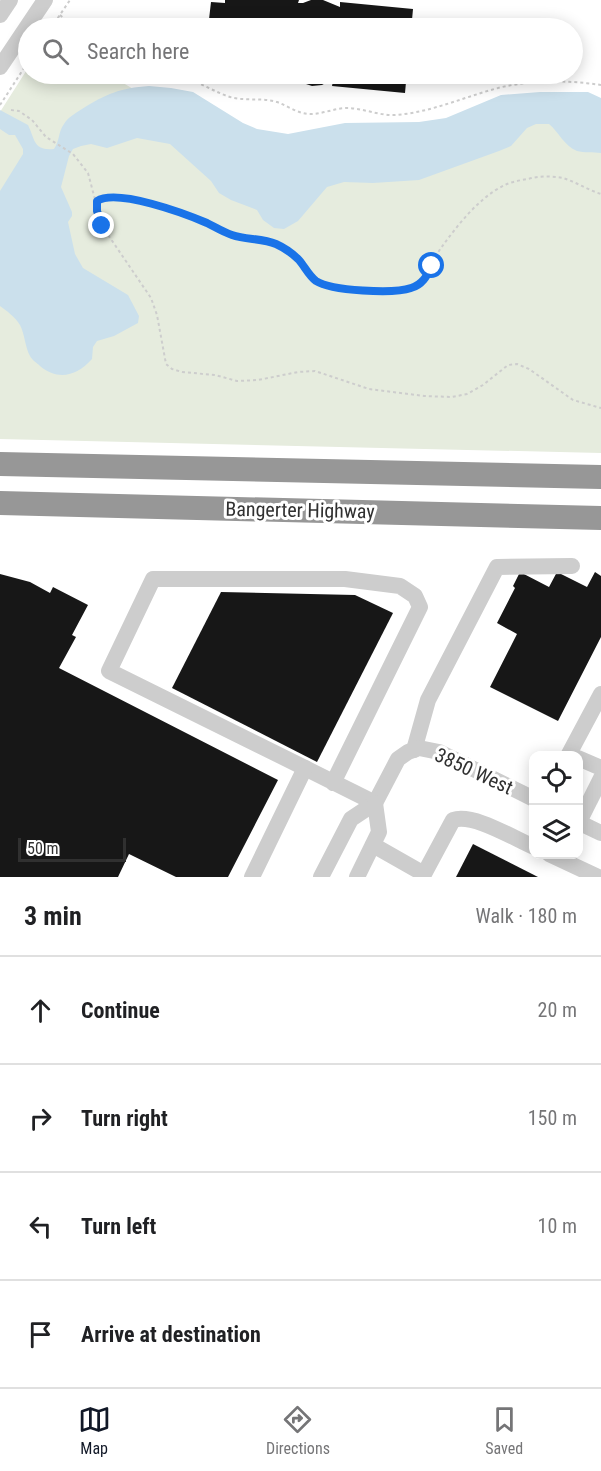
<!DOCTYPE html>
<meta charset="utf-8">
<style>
:root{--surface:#fff;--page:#f2f2f2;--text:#202124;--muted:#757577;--line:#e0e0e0;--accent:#111827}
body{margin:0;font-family:"Roboto Condensed",sans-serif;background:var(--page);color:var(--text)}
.controls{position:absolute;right:18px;bottom:18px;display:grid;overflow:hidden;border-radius:12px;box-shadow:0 3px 15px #0003}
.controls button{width:54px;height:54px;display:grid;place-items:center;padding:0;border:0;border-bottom:2px solid var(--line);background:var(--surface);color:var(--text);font:30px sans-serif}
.scale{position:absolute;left:18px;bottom:15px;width:108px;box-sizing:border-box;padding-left:6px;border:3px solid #303030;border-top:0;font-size:16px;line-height:21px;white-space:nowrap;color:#303030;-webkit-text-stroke:4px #fff;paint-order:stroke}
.stop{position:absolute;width:18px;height:18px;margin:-14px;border:4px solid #1a73e8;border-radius:50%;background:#fff}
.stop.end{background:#1a73e8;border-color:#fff;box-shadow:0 2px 6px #0008}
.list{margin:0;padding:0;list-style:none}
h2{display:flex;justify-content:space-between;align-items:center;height:78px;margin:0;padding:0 24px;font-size:26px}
h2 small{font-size:20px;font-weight:400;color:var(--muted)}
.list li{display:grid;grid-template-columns:39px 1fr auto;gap:18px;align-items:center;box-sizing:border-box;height:108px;padding:0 24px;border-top:2px solid var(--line)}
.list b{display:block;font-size:22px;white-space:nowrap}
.list em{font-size:20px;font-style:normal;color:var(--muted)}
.icon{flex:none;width:33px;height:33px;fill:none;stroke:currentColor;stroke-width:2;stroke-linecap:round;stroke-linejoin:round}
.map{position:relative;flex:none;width:601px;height:877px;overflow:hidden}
.search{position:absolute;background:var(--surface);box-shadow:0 3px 15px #0003;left:18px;right:18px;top:18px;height:66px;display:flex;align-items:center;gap:15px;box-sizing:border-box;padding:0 21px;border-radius:33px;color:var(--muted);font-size:22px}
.sheet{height:510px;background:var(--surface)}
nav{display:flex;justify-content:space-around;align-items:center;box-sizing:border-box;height:84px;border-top:2px solid var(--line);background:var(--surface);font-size:16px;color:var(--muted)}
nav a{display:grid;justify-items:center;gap:3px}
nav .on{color:var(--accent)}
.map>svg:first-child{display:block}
</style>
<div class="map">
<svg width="601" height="877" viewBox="0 0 601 877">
<rect width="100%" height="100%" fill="#fff"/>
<!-- green -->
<polygon fill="#e6ecde" points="28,68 28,74 108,74 236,150 503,120 601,120 601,453 0,439 0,112"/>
<!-- water -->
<path fill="#cbe0ec" d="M149,86l22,2 22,4 50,31 14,6 31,5 57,-11 74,-1 27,-4 55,-23 39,-3h48l13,6v55c-8,-1 -17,0 -24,-2 -13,-5 -18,-19 -28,-27h-13l-9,4 -16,18 -12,5 -80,29 -46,3 -29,-1 -17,5 -29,34 -14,8 -10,-1 -11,-8 -6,-10 -26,-10 -12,-7 -8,-12 -41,-37 -33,-6 -30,10 -16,-4 -10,2 -8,3 -4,7 -8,31 11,25v4l-4,6 7,32 8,14 45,27 11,21 -1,7 -24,13 -17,5 -4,6 -1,12c-15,17 -34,22 -52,7 -3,-3 -8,-6 -10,-10 -5,-9 -5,-21 -10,-31 -5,-8 -13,-14 -20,-19v-115l23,-37v-5l-8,-14h-6l-9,-6v-19l28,15c7,14 5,26 26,24 6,-9 4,-17 10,-25 4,-7 12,-11 18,-15 24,-15 38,-21 67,-23z"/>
<!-- building -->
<g fill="#171717">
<polygon points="225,0 299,0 298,3 303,3 311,0 323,0 340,7 340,2 413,9 412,20 426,22 426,28 208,28 211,2 225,3"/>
<polygon points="218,74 421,74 420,83 406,82 405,93 332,86 333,81 329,81 322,85 312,86 303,83 295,78 291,77 291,82 218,75"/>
<polygon points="520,572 549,587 557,572 587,587 595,572 601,576 601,637 558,721 490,687 517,634 497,623 515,588 513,586"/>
<polygon points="0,574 30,582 50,593 53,587 88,605 72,635 76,637 59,668 278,780 228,877 176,877 129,854 118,877 0,877"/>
<polygon points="221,592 355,595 393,613 317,762 172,688"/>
<polygon points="473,844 538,877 456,877"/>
</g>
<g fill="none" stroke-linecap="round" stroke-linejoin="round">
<!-- path -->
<g stroke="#cdcdcd" stroke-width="2" stroke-dasharray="3 3" stroke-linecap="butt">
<polyline points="60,15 68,22 71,28"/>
<polyline points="51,28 70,0"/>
<path d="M173,74c20,4 35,15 54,22 16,6 33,1 50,6 11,4 21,12 34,12 12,0 24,-6 36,-6 16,0 32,8 49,7 37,-3 70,-19 106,-28 32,-7 66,-7 99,-2"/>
<polyline points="0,105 28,62"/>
<polyline points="11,110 19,111 32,120 46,137 73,154 88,173 102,226 151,298 157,315 166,364 172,369 182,372 215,375 237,381 258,380 298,372 315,371 369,389 424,396 452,397 467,394 483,385 508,365 517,364 529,369 573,400 601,408"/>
<path d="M97,205v-4c20,-13 88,13 109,22 8,4 16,9 25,12 19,7 39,3 56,15 27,18 17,35 58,39 20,2 59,7 76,-6 11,-9 12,-24 20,-35 16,-22 38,-51 64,-63 8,-4 18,-5 27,-7 10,-2 21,-2 31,0 13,4 25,12 38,16"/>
</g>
<!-- minor -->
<g stroke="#cdcdcd" stroke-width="16">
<polyline points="0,15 10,0"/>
<polyline points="0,67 45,0"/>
<polyline points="414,750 428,700 497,567 572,566"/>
<polyline points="572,756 569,754 601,694"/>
<polyline points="578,758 601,768"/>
<polyline points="333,783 420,607 415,596 400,586 345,579 153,579 109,671 305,768 375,803"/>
<polyline points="578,822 601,833"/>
<polyline points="579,822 601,778"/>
<path d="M373,845l51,29 29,-54c20,-7 60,18 81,27"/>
<polyline points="549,854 598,877"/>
<polyline points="252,877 305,768"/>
<polyline points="321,877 351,819 375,803 398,759 408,752 419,748 439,752 534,799"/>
<polyline points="357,877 379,832 375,803"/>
</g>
<!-- highway -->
<g stroke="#979797" stroke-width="24">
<polyline points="0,464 601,477"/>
<polyline points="0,503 601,518"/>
</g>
</g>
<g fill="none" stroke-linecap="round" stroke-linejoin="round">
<!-- route -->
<path stroke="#1a73e8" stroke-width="8" d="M102,226l-5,-15v-10c20,-13 89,13 110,22 8,4 16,9 25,12 14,5 30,3 44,9 9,4 16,9 23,16 6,7 10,16 17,21 15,10 78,13 95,7 11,-3 16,-12 21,-22"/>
</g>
<g text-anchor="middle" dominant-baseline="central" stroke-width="6" stroke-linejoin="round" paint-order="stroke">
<!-- street labels -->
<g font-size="20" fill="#303030" stroke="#fff">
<text transform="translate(300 510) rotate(1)">Bangerter Highway</text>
<text transform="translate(474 771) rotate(25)">3850 West</text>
</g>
</g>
</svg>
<div class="controls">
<button><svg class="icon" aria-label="locate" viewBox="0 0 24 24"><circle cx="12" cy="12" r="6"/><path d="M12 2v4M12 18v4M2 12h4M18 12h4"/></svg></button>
<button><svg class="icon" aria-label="layers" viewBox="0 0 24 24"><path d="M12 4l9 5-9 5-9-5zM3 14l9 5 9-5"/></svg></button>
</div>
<div class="scale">50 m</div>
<div class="stop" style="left:432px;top:266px"></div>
<div class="stop end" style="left:102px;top:226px"></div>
<div class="search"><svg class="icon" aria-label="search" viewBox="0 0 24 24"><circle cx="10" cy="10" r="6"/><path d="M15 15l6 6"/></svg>Search here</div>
</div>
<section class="sheet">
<h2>3 min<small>Walk · 180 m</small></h2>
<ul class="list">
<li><svg class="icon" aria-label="ahead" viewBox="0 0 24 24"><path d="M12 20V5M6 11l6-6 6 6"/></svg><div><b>Continue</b></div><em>20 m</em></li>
<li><svg class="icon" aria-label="right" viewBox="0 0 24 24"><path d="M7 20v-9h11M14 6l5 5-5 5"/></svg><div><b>Turn right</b></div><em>150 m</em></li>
<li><svg class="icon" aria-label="left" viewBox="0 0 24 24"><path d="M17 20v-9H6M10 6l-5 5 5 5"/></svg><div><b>Turn left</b></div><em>10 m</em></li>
<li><svg class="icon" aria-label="arrive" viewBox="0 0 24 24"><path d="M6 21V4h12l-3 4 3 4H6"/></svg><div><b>Arrive at destination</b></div></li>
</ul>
</section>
<nav>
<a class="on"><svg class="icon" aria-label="map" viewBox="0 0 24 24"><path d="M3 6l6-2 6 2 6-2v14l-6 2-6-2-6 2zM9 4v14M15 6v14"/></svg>Map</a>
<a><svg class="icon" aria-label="directions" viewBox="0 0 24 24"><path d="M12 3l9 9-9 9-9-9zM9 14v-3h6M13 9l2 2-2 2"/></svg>Directions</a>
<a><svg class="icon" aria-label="saved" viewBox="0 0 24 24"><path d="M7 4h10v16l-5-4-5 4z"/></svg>Saved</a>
</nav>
